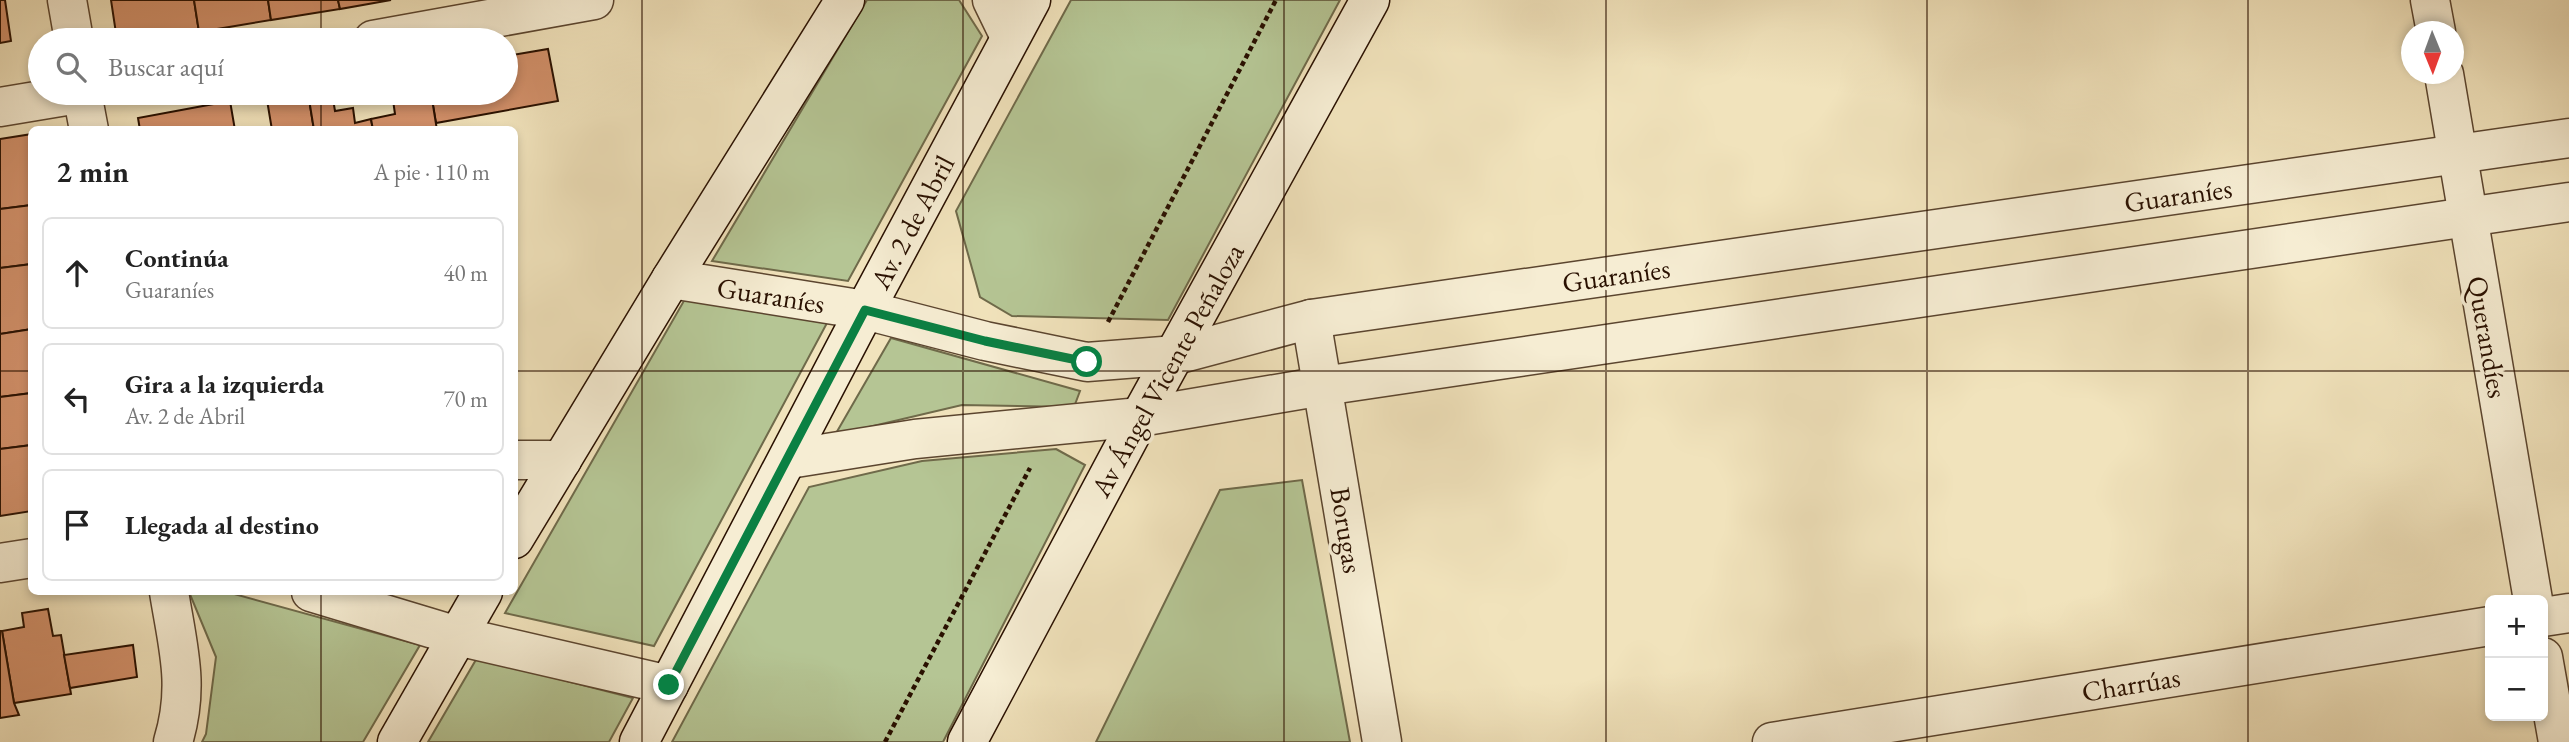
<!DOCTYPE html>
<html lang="es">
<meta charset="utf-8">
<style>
:root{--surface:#fff;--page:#f6f6f6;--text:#222;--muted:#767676;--line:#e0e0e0}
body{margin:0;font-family:"EB Garamond",serif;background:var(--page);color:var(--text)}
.controls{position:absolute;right:21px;bottom:21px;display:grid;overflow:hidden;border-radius:10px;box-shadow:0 4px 10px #0003}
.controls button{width:63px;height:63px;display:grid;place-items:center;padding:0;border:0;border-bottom:2px solid var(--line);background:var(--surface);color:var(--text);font:35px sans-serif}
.compass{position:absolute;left:2401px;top:21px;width:63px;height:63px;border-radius:50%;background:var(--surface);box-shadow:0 4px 10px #0003;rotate:179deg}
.stop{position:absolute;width:21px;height:21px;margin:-16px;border:5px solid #0b8043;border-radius:50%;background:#fff}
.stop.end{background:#0b8043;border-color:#fff;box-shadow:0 2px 7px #0008}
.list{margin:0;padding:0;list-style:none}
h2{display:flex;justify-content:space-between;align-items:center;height:91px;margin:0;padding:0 28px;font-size:30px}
h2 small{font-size:23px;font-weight:400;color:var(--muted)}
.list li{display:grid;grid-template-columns:46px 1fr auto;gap:21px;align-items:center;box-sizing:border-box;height:112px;margin:0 14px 14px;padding:0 14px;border:2px solid var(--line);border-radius:10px}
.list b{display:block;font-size:26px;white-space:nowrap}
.list p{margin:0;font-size:23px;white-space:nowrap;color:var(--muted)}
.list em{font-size:23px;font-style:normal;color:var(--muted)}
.icon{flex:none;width:38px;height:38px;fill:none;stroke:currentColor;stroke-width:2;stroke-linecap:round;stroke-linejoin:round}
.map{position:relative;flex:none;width:2569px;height:742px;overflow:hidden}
.search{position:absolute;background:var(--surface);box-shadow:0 4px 10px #0003;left:28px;top:28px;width:490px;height:77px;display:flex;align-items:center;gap:18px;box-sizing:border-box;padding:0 24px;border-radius:38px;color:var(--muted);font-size:26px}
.panel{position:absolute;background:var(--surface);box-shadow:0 4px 10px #0003;left:28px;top:126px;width:490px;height:469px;border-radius:10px}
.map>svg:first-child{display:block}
</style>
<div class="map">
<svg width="2569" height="742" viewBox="0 0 2569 742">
<rect width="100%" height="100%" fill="#f1e3bc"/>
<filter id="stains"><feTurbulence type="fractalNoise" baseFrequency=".00286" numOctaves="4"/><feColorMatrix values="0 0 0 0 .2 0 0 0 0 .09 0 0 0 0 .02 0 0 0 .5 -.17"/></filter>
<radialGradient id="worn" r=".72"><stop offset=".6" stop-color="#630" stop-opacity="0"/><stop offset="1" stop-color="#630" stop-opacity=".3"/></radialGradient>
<!-- green -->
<g fill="#b5c594" stroke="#6f6a4a" stroke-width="2">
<polygon points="867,0 959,0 982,36 848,281 712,261"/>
<polygon points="1071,0 1340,0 1168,320 1012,316 980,297 956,211"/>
<polygon points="685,299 827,323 654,646 505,613"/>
<polygon points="891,338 1080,391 1074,407 962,405 835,435"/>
<polygon points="1056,449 1085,465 943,742 672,742 809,487 922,461"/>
<polygon points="1302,480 1350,742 1096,742 1220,490"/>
<polygon points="189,592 227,592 420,645 363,742 202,742 206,734 216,657"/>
<polygon points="477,658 633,698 609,742 428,742"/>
</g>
<!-- building -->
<g fill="#d2906a" stroke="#291000" stroke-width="2">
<polygon points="0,0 5,0 11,41 0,43"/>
<polygon points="111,0 194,0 199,32 144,40 117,40"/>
<polygon points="194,0 268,0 271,20 199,32"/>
<polygon points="268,0 338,0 340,9 271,20"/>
<polygon points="338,0 391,0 340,9"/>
<polygon points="548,49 558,101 436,123 431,93 506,93 506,56"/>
<polygon points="272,93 308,93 314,130 272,130 266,94"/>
<polygon points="308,93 332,93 335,111 353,108 355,123 371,119 373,130 314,130"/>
<polygon points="413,93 431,93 437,130 373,130 371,119 395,114 393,100 414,97"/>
<polygon points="230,101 235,130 140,130 138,118"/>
<polygon points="32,134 32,205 0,209 0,139"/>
<polygon points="32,205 32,264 0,268 0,209"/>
<polygon points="32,264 32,329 0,334 0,268"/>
<polygon points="32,329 32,393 0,397 0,334"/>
<polygon points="32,393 32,445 0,449 0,397"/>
<polygon points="32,445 32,511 0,516 0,449"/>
<polygon points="48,609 53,636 61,635 71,694 14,703 2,631 24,627 22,613"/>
<polygon points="0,631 2,631 14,703 19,715 0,718"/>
<polygon points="133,645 137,677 70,688 64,655"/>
</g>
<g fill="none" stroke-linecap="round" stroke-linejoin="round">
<!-- street casing -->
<g stroke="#5b452f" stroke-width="41">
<g id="street">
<polyline points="67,0 74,40"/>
<polyline points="992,0 1010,37"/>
<polyline points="2430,0 2436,32"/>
<polyline points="373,40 594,0"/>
<polyline points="2444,74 2533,600"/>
<polyline points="82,93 89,130"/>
<polyline points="0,107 84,93"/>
<polyline points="671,279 865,310 985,341 1087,362 1176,355 1311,319 2569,138"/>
<polyline points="1311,319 1382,742"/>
<polyline points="789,459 915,439 1140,417 1323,386 2569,202"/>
<polyline points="514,460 562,460"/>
<polyline points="0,563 32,558"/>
<path d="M169,592c9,56 21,94 4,150"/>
<polyline points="311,592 457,636 669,685"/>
<polyline points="2543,617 2569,613"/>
<polyline points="2543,657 2558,742"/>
<polyline points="1772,742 2490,626"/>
</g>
</g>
<!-- secondary casing -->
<g stroke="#291000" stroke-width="41">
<g id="secondary">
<polyline points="514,539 671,279 845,0"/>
<polyline points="397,742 483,592"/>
<polyline points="639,742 865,310 1031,0"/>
<polyline points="967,742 1140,417 1370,0"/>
</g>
</g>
<!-- path -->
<g stroke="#291000" stroke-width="4.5" stroke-dasharray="5 3.5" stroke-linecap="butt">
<polyline points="1108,322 1276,0"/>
<polyline points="885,742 1030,468"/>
</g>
<!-- street -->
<use href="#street" stroke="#f6edd3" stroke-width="38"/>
<!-- secondary -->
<use href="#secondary" stroke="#f6edd3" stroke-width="38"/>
</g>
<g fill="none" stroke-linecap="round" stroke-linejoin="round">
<!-- route -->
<polyline stroke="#0b8043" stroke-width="9" points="669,685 865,310 985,341 1087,362"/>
</g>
<!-- grid -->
<path fill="none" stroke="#291000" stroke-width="2" stroke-opacity="0.55" d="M321,0v40M642,0v742M963,0v742M1284,0v742M1606,0v742M1927,0v742M2248,0v742M321,93v37M0,371h32M514,371h2055M321,592v150"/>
<g text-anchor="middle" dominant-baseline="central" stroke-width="7" stroke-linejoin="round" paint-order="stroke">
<!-- street labels -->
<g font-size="28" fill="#291000" stroke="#f6edd3">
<text transform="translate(2178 195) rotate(-8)">Guaraníes</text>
<text transform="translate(912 222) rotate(-62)">Av. 2 de Abril</text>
<text transform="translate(1616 275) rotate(-8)">Guaraníes</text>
<text transform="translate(771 295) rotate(9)">Guaraníes</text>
<text transform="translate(2488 337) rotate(80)">Querandíes</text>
<text transform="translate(1167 370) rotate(-61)">Av Ángel Vicente Peñaloza</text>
<text transform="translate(1347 530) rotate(81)">Borugas</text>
<text transform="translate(2131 684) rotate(-9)">Charrúas</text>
</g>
</g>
<rect width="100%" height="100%" filter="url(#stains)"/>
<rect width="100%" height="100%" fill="url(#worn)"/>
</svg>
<div class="controls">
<button>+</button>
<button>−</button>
</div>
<svg class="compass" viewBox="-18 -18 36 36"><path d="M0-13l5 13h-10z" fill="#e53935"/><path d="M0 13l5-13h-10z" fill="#767676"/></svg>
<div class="stop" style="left:1087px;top:362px"></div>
<div class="stop end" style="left:669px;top:685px"></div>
<div class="search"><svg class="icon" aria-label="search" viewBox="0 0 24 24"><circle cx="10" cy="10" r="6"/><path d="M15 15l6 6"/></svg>Buscar aquí</div>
<section class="panel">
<h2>2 min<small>A pie · 110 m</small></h2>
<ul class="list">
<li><svg class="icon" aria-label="ahead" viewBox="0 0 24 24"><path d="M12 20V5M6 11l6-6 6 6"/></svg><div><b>Continúa</b><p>Guaraníes</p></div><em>40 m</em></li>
<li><svg class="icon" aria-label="left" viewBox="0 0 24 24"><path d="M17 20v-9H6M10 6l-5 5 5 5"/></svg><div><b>Gira a la izquierda</b><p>Av. 2 de Abril</p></div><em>70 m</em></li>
<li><svg class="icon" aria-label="arrive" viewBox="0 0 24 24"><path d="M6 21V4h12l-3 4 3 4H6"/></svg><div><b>Llegada al destino</b></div></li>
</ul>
</section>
</div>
